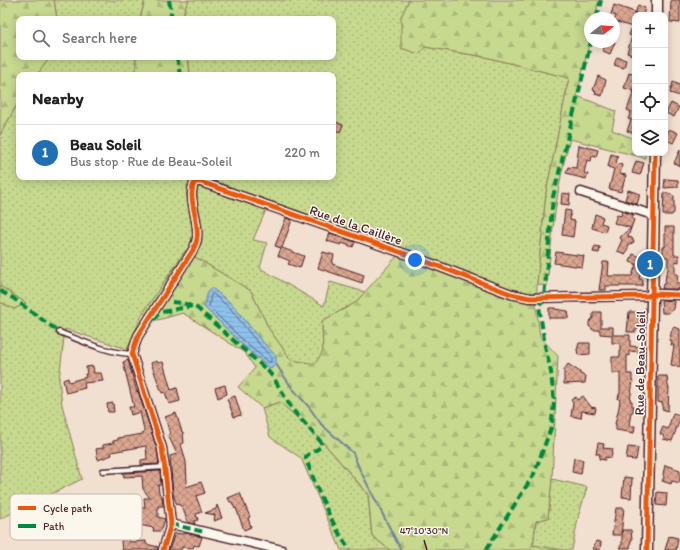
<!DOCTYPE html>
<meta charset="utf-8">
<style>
:root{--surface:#fff;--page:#f2f2f2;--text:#202124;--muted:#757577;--line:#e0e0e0;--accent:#1f6fb2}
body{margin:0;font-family:Itim,sans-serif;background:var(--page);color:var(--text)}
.controls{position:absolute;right:12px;top:12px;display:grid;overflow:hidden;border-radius:8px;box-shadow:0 2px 10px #0003}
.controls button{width:36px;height:36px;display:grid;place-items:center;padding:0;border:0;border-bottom:1px solid var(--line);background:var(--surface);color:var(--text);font:20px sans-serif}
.compass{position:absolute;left:584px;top:12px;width:36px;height:36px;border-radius:50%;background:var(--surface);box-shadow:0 2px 10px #0003;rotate:73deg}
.you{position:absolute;left:415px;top:260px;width:14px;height:14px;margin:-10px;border:3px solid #fff;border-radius:50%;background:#1a73e8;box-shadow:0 0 0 6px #1a73e833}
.badge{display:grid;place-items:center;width:26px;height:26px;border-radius:50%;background:var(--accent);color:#fff;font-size:13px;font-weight:700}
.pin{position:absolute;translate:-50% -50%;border:2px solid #fff;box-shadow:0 1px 4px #0006}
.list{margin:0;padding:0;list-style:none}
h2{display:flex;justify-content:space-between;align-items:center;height:52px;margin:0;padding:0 16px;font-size:17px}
h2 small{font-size:13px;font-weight:400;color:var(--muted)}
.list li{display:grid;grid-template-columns:26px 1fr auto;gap:12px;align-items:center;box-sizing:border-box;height:56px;padding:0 16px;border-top:1px solid var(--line)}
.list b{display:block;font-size:15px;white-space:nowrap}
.list p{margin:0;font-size:13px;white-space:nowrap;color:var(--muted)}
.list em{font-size:13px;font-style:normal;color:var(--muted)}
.icon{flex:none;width:22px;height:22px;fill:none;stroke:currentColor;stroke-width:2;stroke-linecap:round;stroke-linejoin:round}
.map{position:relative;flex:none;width:680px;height:550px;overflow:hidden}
.search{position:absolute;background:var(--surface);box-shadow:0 2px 10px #0003;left:16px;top:16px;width:320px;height:44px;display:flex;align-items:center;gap:10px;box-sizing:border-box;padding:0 14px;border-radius:8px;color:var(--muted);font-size:15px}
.panel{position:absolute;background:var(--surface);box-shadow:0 2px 10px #0003;left:16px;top:72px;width:320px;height:108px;border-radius:8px}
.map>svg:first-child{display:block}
</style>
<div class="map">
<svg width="680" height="550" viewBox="0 0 680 550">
<defs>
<pattern id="grass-dots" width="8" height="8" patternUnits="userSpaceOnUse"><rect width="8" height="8" fill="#c6d98e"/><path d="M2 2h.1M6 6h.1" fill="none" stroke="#acba7b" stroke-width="1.8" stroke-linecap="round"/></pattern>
<pattern id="forest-firs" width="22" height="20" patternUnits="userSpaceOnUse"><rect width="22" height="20" fill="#c6d98e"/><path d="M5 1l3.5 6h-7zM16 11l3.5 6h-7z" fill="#acba7b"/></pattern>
<pattern id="water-rules" width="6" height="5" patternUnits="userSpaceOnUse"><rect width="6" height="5" fill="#8ec2ec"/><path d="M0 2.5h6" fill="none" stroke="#7ca6cb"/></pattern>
<pattern id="building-cross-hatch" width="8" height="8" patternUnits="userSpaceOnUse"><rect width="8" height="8" fill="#daa68f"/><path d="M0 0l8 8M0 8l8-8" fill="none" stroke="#b38775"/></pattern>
</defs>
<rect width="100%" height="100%" fill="#f1dfd0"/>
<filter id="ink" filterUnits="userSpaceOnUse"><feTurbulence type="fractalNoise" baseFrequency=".025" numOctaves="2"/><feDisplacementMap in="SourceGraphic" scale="8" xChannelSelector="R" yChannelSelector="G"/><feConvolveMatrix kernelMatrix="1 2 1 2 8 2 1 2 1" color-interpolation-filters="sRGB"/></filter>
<g filter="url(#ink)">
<!-- grass -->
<g fill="url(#grass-dots)" stroke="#887c5c">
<polygon points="54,0 145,0 140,19 57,19"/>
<polygon points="189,0 409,0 401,17 425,47 485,57 569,78 546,193 537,284 537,293 516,294 269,203 253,240 267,243 260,268 324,306 330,282 365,292 355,303 322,321 323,351 316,364 291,360 269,329 251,291 185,251 143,313 127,349 65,329 59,380 62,405 82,479 0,519 0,302 14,309 26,303 0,286 0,135 19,101 19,177 191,177 200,179 200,177 333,177 333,75 190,75 188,57 333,57 333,19 184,19 184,10"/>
<polygon points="50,57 136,57 136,75 37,75"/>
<polygon points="280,402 322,441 368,495 372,536 390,550 341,550 301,458 270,437 262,408"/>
<polygon points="552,479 587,487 578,518 572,550 562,550 533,546 536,521 548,518"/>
</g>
<!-- forest -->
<g fill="url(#forest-firs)" stroke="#887c5c">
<polygon points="0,0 54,0 57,19 19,19 19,57 50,57 37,75 19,75 19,101 0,135"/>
<polygon points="145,0 189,0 184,10 184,19 140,19"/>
<path d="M409,0h190l-4,18h-5v22l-13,56 39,15 -4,19 23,9v14h10v5l-75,-19c-14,48 -18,97 -23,147l-10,-2 9,-91 23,-115 -84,-21 -60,-10 -6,7 -18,-6v-31z"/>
<polygon points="136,57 188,57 190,75 136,75"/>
<polygon points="185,251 251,291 269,329 291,360 315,364 323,351 322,321 355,303 398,255 516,294 537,293 536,306 540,337 558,356 552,479 548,518 536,521 533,545 562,550 390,550 372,536 368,494 322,441 280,402 262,408 238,387 255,368 245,353 183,313 158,320 143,313"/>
<polygon points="0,286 26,303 14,309 0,302"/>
</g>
<!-- water -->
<polygon fill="url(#water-rules)" stroke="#73819f" points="212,288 233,305 255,333 276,356 276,364 271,369 247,349 204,307 208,291"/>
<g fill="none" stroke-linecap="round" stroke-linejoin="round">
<!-- shore -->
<polygon stroke="#656078" stroke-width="1" points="213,294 230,308 252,336 271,357 271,362 269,362 249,346 209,307 211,295"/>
<!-- stream -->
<polyline stroke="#73819f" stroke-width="2" points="276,364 292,388 309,407 321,424 353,453 359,468 401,550"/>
</g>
<!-- building -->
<g fill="url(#building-cross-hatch)" stroke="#4a1f2b">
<polygon points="671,0 680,0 680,23 670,22"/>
<polygon points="614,5 635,12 635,14 638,5 645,8 643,15 635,15 635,56 627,53 632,36 629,35 632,27 614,21 616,16 611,14"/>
<polygon points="606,42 615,42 610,54 603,51"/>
<polygon points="617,57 626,60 624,68 614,65"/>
<polygon points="629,73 635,75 635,133 627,131 631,120 628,119 631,112 627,110 634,91 624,88"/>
<polygon points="598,76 606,80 602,96 595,94 596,91 593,90"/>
<polygon points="673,82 680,85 680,96 670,93"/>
<polygon points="671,103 679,107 674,117 666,113"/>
<polygon points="333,121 343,125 340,132 333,129"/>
<polygon points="669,129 678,133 673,143 665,139"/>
<polygon points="579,145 598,150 596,157 592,156 591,161 587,160 584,173 588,174 586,179 570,175 570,174 566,173 568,167 576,168"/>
<polygon points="680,150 680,166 674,163"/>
<polygon points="611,154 618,156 616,163 622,165 620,174 626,175 621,192 609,189 614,169 608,167"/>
<polygon points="636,161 644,163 640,175 632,173"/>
<polygon points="665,179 678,180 678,187 664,188"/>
<polygon points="628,190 640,194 637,204 625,200"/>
<polygon points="664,192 674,196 674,213 672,214 672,215 663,215"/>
<polygon points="562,193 570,194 569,205 561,204"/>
<polygon points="565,210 571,211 570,220 575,221 573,237 562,235"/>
<polygon points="622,211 634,215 632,219 634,220 631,228 614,223 617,215 621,216"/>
<polygon points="595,214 603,217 601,223 607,225 605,232 592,228"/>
<polygon points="286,218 292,220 282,248 304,256 300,268 288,264 290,261 278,256 281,248 275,246"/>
<polygon points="665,227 674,227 674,255 679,255 679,262 675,261 675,274 678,274 677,283 680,283 680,289 662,289 663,284 665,284 666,273 667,273 668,269 668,257 663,257 663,247 665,247"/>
<polygon points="631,228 628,237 632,238 634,242 629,245 626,254 617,251 622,240 620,238 622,235"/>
<polygon points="330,233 355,242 353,247 342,243 341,245 327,241"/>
<polygon points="595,246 600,247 599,253 593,252"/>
<polygon points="323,252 334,255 332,264 364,275 362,283 318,268"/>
<polygon points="556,252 584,256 582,267 554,263"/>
<polygon points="633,254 643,258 639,279 643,279 642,286 606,286 606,290 599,290 603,262 609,262 608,276 632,276 636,264 630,262"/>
<polygon points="661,300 674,301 673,309 669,313 662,313"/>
<polygon points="549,308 555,308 555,309 568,311 569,318 549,318"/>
<polygon points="593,312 601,312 601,327 613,327 613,335 630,335 630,346 642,347 641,352 629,351 629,356 627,355 627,374 632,374 632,381 633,381 630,401 632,401 632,406 634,406 633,412 631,412 629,426 635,426 634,433 616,430 616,425 615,424 619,407 620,399 618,399 619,394 620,394 620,373 612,373 612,357 620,357 620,343 612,343 612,335 600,334 600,330 593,330 589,326 589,322 593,318"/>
<polygon points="629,312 638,312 638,317 639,317 639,324 638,324 638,329 636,329 636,332 627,332"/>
<polygon points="673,327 680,329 680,367 671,365 674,345 671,345 672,341 669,340"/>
<polygon points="579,343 590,343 590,354 578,355 577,350"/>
<polygon points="128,360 137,392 138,391 157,449 159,464 141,465 141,460 147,459 146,446 111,452 112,455 98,460 96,449 103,448 103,445 113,443 113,441 118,440 118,438 143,434 144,430 140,412 131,415 129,407 134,407 123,362"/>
<polygon points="157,361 158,363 163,362 171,390 177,388 180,401 169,404 165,392 162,393 151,363"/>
<polygon points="568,364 580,372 580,374 586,376 585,383 564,384 564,370"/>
<polygon points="93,366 94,373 101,373 103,381 84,383 85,388 66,393 63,380 68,378 69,382 86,377 85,374 87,374 86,367"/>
<polygon points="658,376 667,376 668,386 669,387 668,411 662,409 663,403 658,402"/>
<polygon points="225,385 227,394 218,398 215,388"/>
<polygon points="235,396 241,415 234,417 227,399"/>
<polygon points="583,396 591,407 596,408 595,413 582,411 581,418 571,416 573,403 571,400 576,397 578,400"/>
<polygon points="113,403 114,412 108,412 107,404"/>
<polygon points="176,413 182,432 183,432 184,443 181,444 186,462 187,482 186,487 201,482 205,493 196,496 202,512 196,514 198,520 194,521 195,524 188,522 182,506 180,506 179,504 177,505 173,494 170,456 177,454 168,435 170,434 165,417"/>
<polygon points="673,413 680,415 680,419 672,441 663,439 664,436 660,434 663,427 668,429"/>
<polygon points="598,443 604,444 603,448 613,449 611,458 605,457 605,460 599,459 600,454 596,454"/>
<polygon points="628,447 638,448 636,460 626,459"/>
<polygon points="574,458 583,460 581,474 572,472"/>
<polygon points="665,465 680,470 680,483 672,481 671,484 662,481 664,477 663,474"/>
<polygon points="160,471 161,485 158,485 159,493 162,497 163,506 158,506 158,517 165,519 161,531 153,531 154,528 134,524 129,542 146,541 146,544 158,547 158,550 122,550 121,542 122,537 120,534 123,518 118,518 118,509 136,507 145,508 144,498 150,498 143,489 142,476 124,477 123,473"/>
<polygon points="624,477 632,478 631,498 622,497"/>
<polygon points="657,492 667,493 666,506 656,505"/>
<polygon points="240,493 250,517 248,518 251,527 244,530 236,508 235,509 232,502 230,502 228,498"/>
<polygon points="217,505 222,518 214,521 215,515 205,513 216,509"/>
<polygon points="616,508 624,508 621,535 612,535"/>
<polygon points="622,530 631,530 632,540 631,540 630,548 619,548 622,544"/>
<polygon points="175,533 182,534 186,533 202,537 199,546 194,545 193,548 182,547 181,550 169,550"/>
<polygon points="669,536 678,538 676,550 665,550"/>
<polygon points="596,541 601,542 600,550 593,549"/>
</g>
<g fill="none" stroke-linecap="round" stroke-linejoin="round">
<!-- service casing -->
<g stroke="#4a1f2b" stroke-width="7">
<g id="service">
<path d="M59,332c24,9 48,21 73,22"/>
<polyline points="103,471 165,467"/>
</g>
</g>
<!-- minor casing -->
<g stroke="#4a1f2b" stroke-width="11">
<g id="minor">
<polyline points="581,192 653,215"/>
<polyline points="171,524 282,550"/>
<path d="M163,550l8,-26 -6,-54 -3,-22 -30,-94 6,-18 55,-86c1,-3 4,-8 4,-12 3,-15 -11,-43 -2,-56h6l213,75 97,37 19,4 117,-2 10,-2 23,1"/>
</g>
</g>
<!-- tertiary casing -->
<g stroke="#4a1f2b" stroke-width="13">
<g id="tertiary">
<polyline points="657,15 657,0"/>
<polyline points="647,550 655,153"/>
</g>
</g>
<!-- service -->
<use href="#service" stroke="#fbf7ec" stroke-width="4"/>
<!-- minor -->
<use href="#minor" stroke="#fbf7ec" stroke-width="8"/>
<!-- tertiary -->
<use href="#tertiary" stroke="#fbf7ec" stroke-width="10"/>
<!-- quiet -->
<g stroke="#00873e" stroke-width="4" stroke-dasharray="8 4" stroke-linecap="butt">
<polyline points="169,0 172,19"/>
<polyline points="597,18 601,0"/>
<polyline points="177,57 180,75"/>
<polyline points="0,291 13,298 59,332"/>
<path d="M172,302l11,1 14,5 71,63 5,6 19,32 29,33v5l-15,9v3c12,32 24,63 44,91"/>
<polyline points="154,320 158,314 162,312 192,306"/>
<polyline points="171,524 204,532"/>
<polyline points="486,550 534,474 551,428 554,403 551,372 545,346 539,306 544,297 553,197 591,42"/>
</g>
<!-- cycleway casing -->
<g stroke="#fbf7ec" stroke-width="8">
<g id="cycleway">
<path d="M163,550l8,-26 -6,-54 -3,-22 -30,-94 6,-18 55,-86c1,-3 4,-8 4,-12 3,-15 -11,-43 -2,-56h6l213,75 97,37 19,4 117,-2 10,-2 23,1"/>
<polyline points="647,550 655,153"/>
</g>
</g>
<!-- cycleway -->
<use href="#cycleway" stroke="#e8590c" stroke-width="5"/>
</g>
</g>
<!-- ticks -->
<path fill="none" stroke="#4a1f2b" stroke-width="1.5" d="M424,540l3,10"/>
<g text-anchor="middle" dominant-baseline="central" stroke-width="3" stroke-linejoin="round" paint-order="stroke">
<!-- street labels -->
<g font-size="13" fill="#4a1f2b" stroke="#fbf7ec">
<text transform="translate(356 225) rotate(19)">Rue de la Caillère</text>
<text transform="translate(640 363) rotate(-89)">Rue de Beau-Soleil</text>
</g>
</g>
<!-- legend -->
<rect x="10" y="494" width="132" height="46" rx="6" fill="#fbf7ec" stroke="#c6b6b2" stroke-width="1"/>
<rect x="18" y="506" width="18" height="4" fill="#e8590c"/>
<rect x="18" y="524" width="18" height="4" fill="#00873e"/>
<g font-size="11" fill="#4a1f2b">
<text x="43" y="512">Cycle path</text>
<text x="43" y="530">Path</text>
</g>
<g font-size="10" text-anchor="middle" fill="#4a1f2b" stroke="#fbf7ec" stroke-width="3" stroke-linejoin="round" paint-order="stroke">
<text x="424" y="534">47°10'30"N</text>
</g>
</svg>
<div class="controls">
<button>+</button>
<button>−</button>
<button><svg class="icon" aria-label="locate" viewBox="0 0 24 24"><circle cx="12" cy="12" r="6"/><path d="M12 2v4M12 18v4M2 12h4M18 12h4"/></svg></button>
<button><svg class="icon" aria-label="layers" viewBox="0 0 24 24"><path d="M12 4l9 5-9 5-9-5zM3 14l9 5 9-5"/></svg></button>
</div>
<svg class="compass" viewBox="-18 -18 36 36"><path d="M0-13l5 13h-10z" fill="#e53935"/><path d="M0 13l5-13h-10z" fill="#757577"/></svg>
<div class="you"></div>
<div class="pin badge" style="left:650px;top:264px">1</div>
<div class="search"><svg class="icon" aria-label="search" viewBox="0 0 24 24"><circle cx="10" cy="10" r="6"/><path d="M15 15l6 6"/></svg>Search here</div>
<section class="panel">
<h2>Nearby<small></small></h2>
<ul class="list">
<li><span class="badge">1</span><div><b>Beau Soleil</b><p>Bus stop · Rue de Beau-Soleil</p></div><em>220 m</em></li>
</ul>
</section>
</div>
